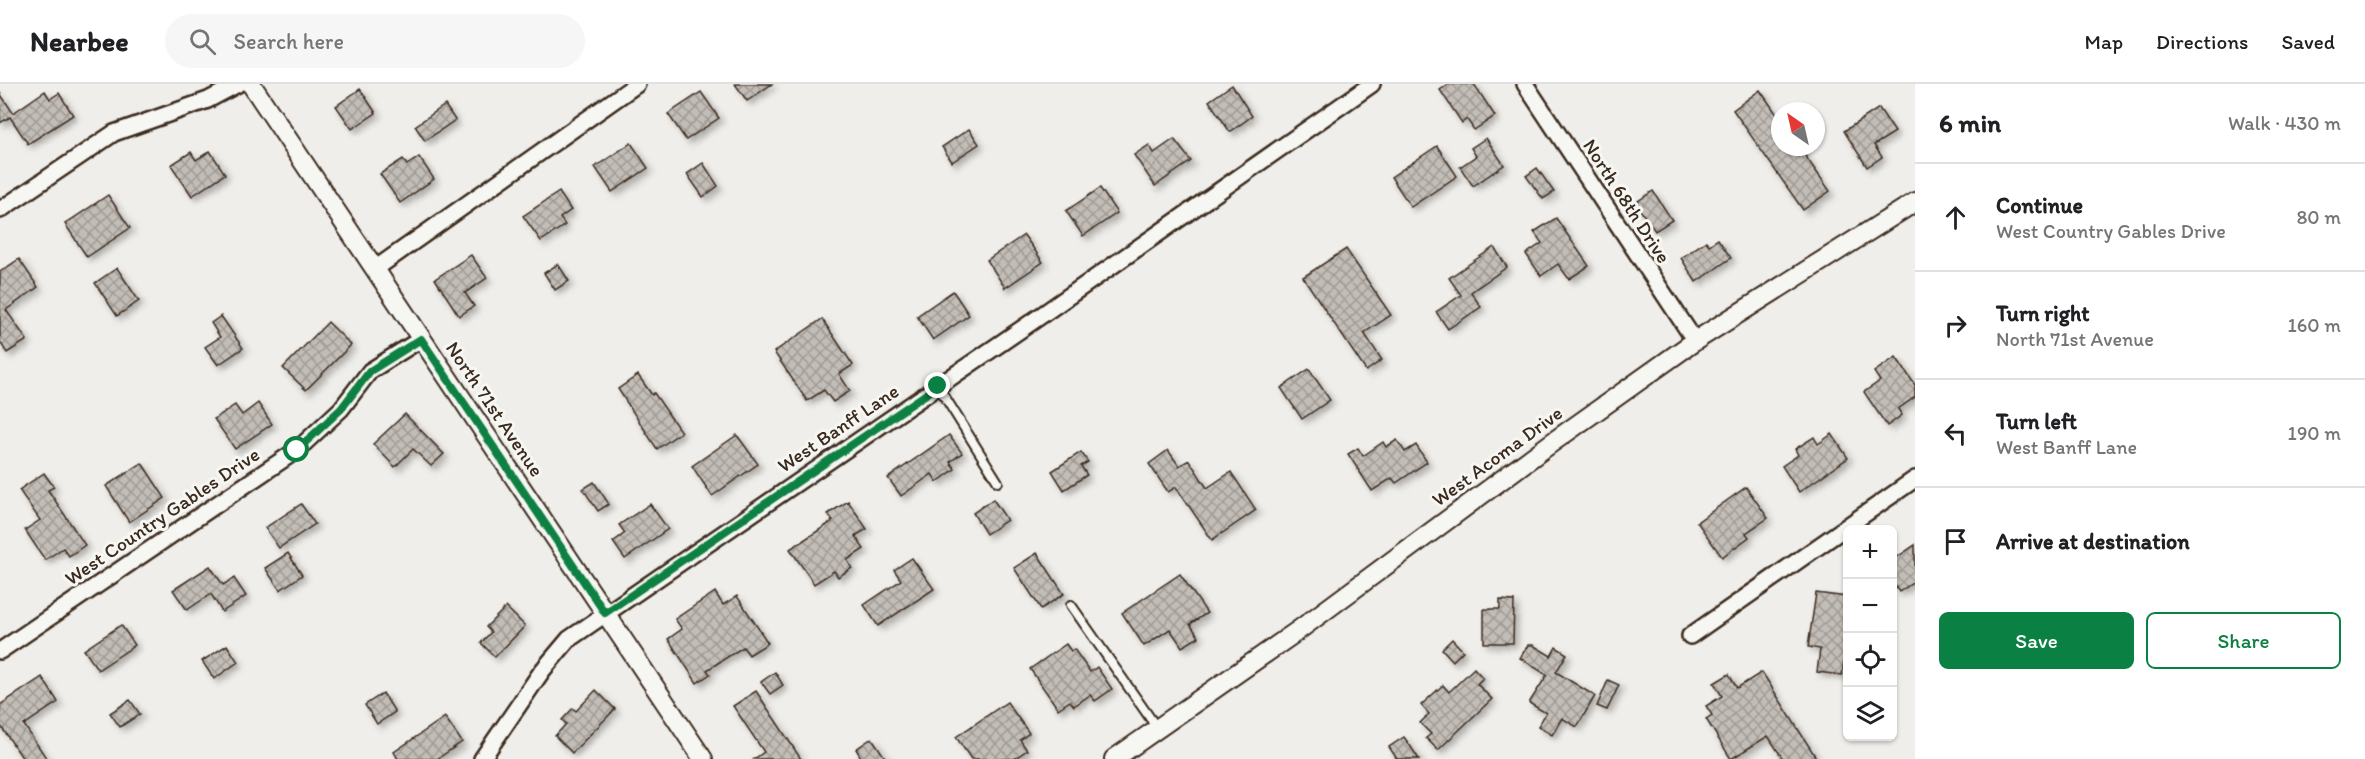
<!DOCTYPE html>
<meta charset="utf-8">
<style>
:root{--surface:#fff;--page:#f6f6f6;--text:#202124;--muted:#757577;--line:#e0e0e0;--accent:#0b8043}
body{margin:0;font-family:Itim,sans-serif;background:var(--page);color:var(--text)}
.controls{position:absolute;right:18px;bottom:18px;display:grid;overflow:hidden;border-radius:9px;box-shadow:0 2px 4px #0004}
.controls button{width:54px;height:54px;display:grid;place-items:center;padding:0;border:0;border-bottom:2px solid var(--line);background:var(--surface);color:var(--text);font:30px sans-serif}
.compass{position:absolute;left:1771px;top:18px;width:54px;height:54px;border-radius:50%;background:var(--surface);box-shadow:0 2px 4px #0004;rotate:326deg}
.stop{position:absolute;width:18px;height:18px;margin:-14px;border:4px solid #0b8043;border-radius:50%;background:#fff}
.stop.end{background:#0b8043;border-color:#fff;box-shadow:0 2px 6px #0008}
.list{margin:0;padding:0;list-style:none}
h2{display:flex;justify-content:space-between;align-items:center;height:78px;margin:0;padding:0 24px;font-size:26px}
h2 small{font-size:20px;font-weight:400;color:var(--muted)}
.list li{display:grid;grid-template-columns:39px 1fr auto;gap:18px;align-items:center;box-sizing:border-box;height:108px;padding:0 24px;border-top:2px solid var(--line)}
.list b{display:block;font-size:22px;white-space:nowrap}
.list p{margin:0;font-size:20px;white-space:nowrap;color:var(--muted)}
.list em{font-size:20px;font-style:normal;color:var(--muted)}
.actions{display:flex;gap:12px;padding:18px 24px}
.actions a{flex:1;padding:14px 0;border:2px solid var(--accent);border-radius:9px;text-align:center;font-size:21px;color:var(--accent)}
.actions .main{background:var(--accent);color:#fff}
.icon{flex:none;width:33px;height:33px;fill:none;stroke:currentColor;stroke-width:2;stroke-linecap:round;stroke-linejoin:round}
.map{position:relative;flex:none;width:1915px;height:675px;overflow:hidden}
header{display:flex;align-items:center;gap:36px;box-sizing:border-box;height:84px;padding:0 30px;background:var(--surface);border-bottom:2px solid var(--line)}
header strong{font-size:28px}
nav{display:flex;gap:33px;margin-inline-start:auto;font-size:21px}
.search{width:420px;height:54px;background:var(--page);display:flex;align-items:center;gap:15px;box-sizing:border-box;padding:0 21px;border-radius:33px;color:var(--muted);font-size:22px}
main{display:flex}
aside{flex:1;background:var(--surface)}
.map>svg:first-child{display:block}
</style>
<header>
<strong>Nearbee</strong>
<div class="search"><svg class="icon" aria-label="search" viewBox="0 0 24 24"><circle cx="10" cy="10" r="6"/><path d="M15 15l6 6"/></svg>Search here</div>
<nav><a>Map</a><a>Directions</a><a>Saved</a></nav>
</header>
<main>
<div class="map">
<svg width="1915" height="675" viewBox="0 0 1915 675">
<defs>
<pattern id="building-cross-hatch" width="8" height="8" patternUnits="userSpaceOnUse" patternTransform="scale(1.5)"><rect width="8" height="8" fill="#c2bdb7"/><path d="M0 0l8 8M0 8l8-8" fill="none" stroke="#9f9a94"/></pattern>
<filter id="shadow"><feDropShadow dx="4" dy="4" stdDeviation="3" flood-color="#0004"/></filter>
</defs>
<rect width="100%" height="100%" fill="#efeeea"/>
<filter id="ink" filterUnits="userSpaceOnUse"><feTurbulence type="fractalNoise" baseFrequency=".0167" numOctaves="2"/><feDisplacementMap in="SourceGraphic" scale="12" xChannelSelector="R" yChannelSelector="G"/><feConvolveMatrix kernelMatrix="1 2 1 2 8 2 1 2 1" color-interpolation-filters="sRGB"/></filter>
<g filter="url(#ink)">
<!-- building -->
<g fill="url(#building-cross-hatch)" stroke="#3b2a1e" stroke-width="1.5" filter="url(#shadow)">
<polygon points="735,0 772,0 747,17"/>
<polygon points="1449,0 1474,0 1495,32 1474,46 1467,35 1462,39 1440,6"/>
<polygon points="1232,1 1252,32 1230,48 1209,17"/>
<polygon points="360,5 376,29 352,45 336,22"/>
<polygon points="1760,6 1780,35 1780,63 1799,63 1830,107 1803,126 1733,26"/>
<polygon points="45,7 50,15 59,9 73,31 28,60 10,33 0,39 0,9 13,29"/>
<polygon points="701,8 719,34 686,56 668,30"/>
<polygon points="445,21 455,36 425,57 415,42"/>
<polygon points="1879,24 1895,48 1874,61 1882,73 1867,83 1844,47"/>
<polygon points="969,45 979,60 952,78 942,63"/>
<polygon points="1486,54 1504,81 1473,102 1460,83 1476,72 1471,64"/>
<polygon points="1174,55 1191,77 1155,102 1134,71 1149,61 1154,69"/>
<polygon points="631,59 648,84 612,108 595,83"/>
<polygon points="1437,62 1457,92 1411,123 1391,93"/>
<polygon points="210,67 225,90 192,112 171,81 191,68 196,76"/>
<polygon points="419,73 434,95 400,119 380,90 403,75 407,81"/>
<polygon points="703,79 718,102 703,113 687,90"/>
<polygon points="1537,84 1554,108 1543,115 1526,92"/>
<polygon points="1100,104 1117,129 1083,152 1066,127"/>
<polygon points="1653,107 1672,136 1655,147 1635,119"/>
<polygon points="559,108 571,126 560,134 565,141 541,157 523,132"/>
<polygon points="108,111 130,144 87,173 65,140"/>
<polygon points="1556,134 1589,182 1569,195 1558,180 1541,192 1526,170 1542,159 1534,148"/>
<polygon points="1024,151 1043,178 1005,204 987,176"/>
<polygon points="1718,155 1731,174 1696,198 1681,174 1706,157 1709,161"/>
<polygon points="1494,163 1507,183 1471,208 1481,223 1448,245 1436,228 1461,211 1449,194"/>
<polygon points="1346,165 1391,231 1364,249 1382,276 1366,287 1303,193"/>
<polygon points="471,171 487,194 465,209 474,222 459,232 435,195"/>
<polygon points="19,175 38,203 6,226 27,256 7,269 0,258 0,188"/>
<polygon points="558,180 569,197 555,206 544,189"/>
<polygon points="117,184 139,217 117,232 95,199"/>
<polygon points="953,207 969,231 933,256 917,232"/>
<polygon points="221,232 243,264 218,281 205,263 220,253 211,239"/>
<polygon points="822,235 853,281 839,290 850,307 833,318 824,306 807,317 774,268"/>
<polygon points="328,238 351,261 306,306 283,284"/>
<polygon points="1896,273 1915,301 1915,313 1898,325 1902,331 1887,342 1864,308 1880,297 1874,288"/>
<polygon points="1309,285 1330,316 1302,335 1281,304"/>
<polygon points="638,291 652,311 654,309 681,348 657,365 618,305"/>
<polygon points="258,319 272,340 235,365 214,335 235,321 242,331"/>
<polygon points="405,330 444,370 431,382 413,365 395,383 373,360"/>
<polygon points="1832,350 1848,374 1799,408 1782,382 1798,371 1795,365 1814,353 1818,360"/>
<polygon points="737,351 758,380 712,412 692,382"/>
<polygon points="949,351 962,369 950,378 955,385 937,398 932,390 901,412 888,394"/>
<polygon points="1397,356 1405,368 1416,361 1427,378 1396,399 1392,394 1372,407 1348,370 1358,364 1363,372 1383,358 1386,363"/>
<polygon points="1168,366 1179,382 1189,376 1207,404 1231,388 1256,426 1212,456 1176,403 1168,408 1149,380"/>
<polygon points="1081,368 1088,378 1081,382 1087,391 1064,406 1052,387"/>
<polygon points="142,379 165,414 129,438 106,402"/>
<polygon points="44,389 54,403 48,406 85,461 69,472 63,464 45,476 25,446 40,436 19,406"/>
<polygon points="594,398 609,420 598,427 583,405"/>
<polygon points="1746,403 1768,434 1746,449 1749,453 1722,473 1697,438"/>
<polygon points="993,415 1007,436 986,450 973,429"/>
<polygon points="848,417 867,445 855,452 864,465 847,476 852,484 838,493 834,487 814,500 790,465 833,437 828,430"/>
<polygon points="301,420 315,440 279,464 265,444"/>
<polygon points="650,420 668,445 625,475 613,458 625,449 619,441"/>
<polygon points="1915,461 1915,497 1899,508 1893,499 1893,476"/>
<polygon points="288,469 302,491 280,506 265,484"/>
<polygon points="1037,469 1064,510 1041,525 1014,484"/>
<polygon points="912,474 934,505 878,542 864,521 901,496 894,486"/>
<polygon points="210,482 223,501 234,494 246,512 222,528 211,510 187,526 173,506"/>
<polygon points="1180,490 1207,529 1190,540 1199,553 1182,563 1170,545 1144,562 1122,529"/>
<polygon points="715,508 723,521 737,512 768,559 749,571 743,563 707,586 710,590 697,599 668,555 682,545 675,535"/>
<polygon points="1816,509 1847,513 1843,541 1848,542 1848,572 1845,571 1842,591 1817,588 1820,565 1808,563"/>
<polygon points="1500,516 1514,517 1513,559 1484,559 1484,525 1500,525"/>
<polygon points="506,523 525,542 495,573 481,559 491,548 486,543"/>
<polygon points="121,541 135,561 98,586 84,566"/>
<polygon points="1452,555 1463,567 1453,577 1442,565"/>
<polygon points="1066,560 1071,567 1074,565 1090,588 1097,583 1112,605 1095,617 1090,611 1074,622 1070,617 1058,625 1030,585"/>
<polygon points="227,561 238,578 214,595 202,577"/>
<polygon points="1528,561 1533,561 1551,572 1556,563 1567,570 1556,588 1595,612 1577,643 1562,634 1552,651 1538,642 1546,629 1529,619 1547,591 1520,574"/>
<polygon points="1474,584 1483,594 1477,600 1492,615 1438,666 1426,654 1431,650 1420,639 1429,630 1421,621 1443,601 1449,608"/>
<polygon points="775,588 783,601 770,610 761,598"/>
<polygon points="1762,588 1817,675 1783,675 1768,652 1731,675 1706,635 1712,631 1706,622 1722,612 1714,599 1729,590 1737,604"/>
<polygon points="42,593 58,618 24,641 47,675 23,675 0,641 0,621"/>
<polygon points="1608,596 1619,601 1607,626 1597,622"/>
<polygon points="596,606 615,625 572,669 555,652 566,640 562,636 573,624 576,627"/>
<polygon points="756,607 801,675 754,675 764,668 733,622"/>
<polygon points="383,609 395,628 377,640 365,621"/>
<polygon points="130,616 140,630 120,643 110,629"/>
<polygon points="1007,618 1029,649 1020,656 1027,666 1014,675 971,675 956,653"/>
<polygon points="445,633 462,658 437,675 398,675 394,668"/>
<polygon points="1404,653 1411,663 1419,675 1397,675 1389,663"/>
<polygon points="872,654 886,675 862,675 856,665"/>
</g>
<g fill="none" stroke-linecap="round" stroke-linejoin="round">
<!-- service casing -->
<g stroke="#3b2a1e" stroke-width="12">
<g id="service">
<polyline points="938,302 998,398"/>
<polyline points="1071,521 1157,644"/>
</g>
</g>
<!-- minor casing -->
<g stroke="#3b2a1e" stroke-width="20">
<g id="minor">
<polyline points="1525,0 1695,257"/>
<polyline points="0,126 114,49 208,16 238,0"/>
<polyline points="375,185 637,0"/>
<polyline points="1690,552 1915,395"/>
<polyline points="0,567 297,366 341,325 370,287 421,255"/>
<polyline points="482,675 542,587 569,555 1039,233 1372,0"/>
</g>
</g>
<!-- tertiary casing -->
<g stroke="#3b2a1e" stroke-width="22">
<g id="tertiary">
<polyline points="251,0 703,675"/>
<polyline points="1114,675 1296,548 1550,360 1695,257 1915,118"/>
</g>
</g>
<!-- service -->
<use href="#service" stroke="#f6f6f2" stroke-width="8"/>
<!-- minor -->
<use href="#minor" stroke="#f6f6f2" stroke-width="15"/>
<!-- tertiary -->
<use href="#tertiary" stroke="#f6f6f2" stroke-width="18"/>
</g>
</g>
<g fill="none" stroke-linecap="round" stroke-linejoin="round" filter="url(#ink)">
<!-- route -->
<polyline stroke="#0b8043" stroke-width="8" points="297,366 341,325 370,287 421,255 605,529 938,302"/>
</g>
<g text-anchor="middle" dominant-baseline="central" stroke-width="6" stroke-linejoin="round" paint-order="stroke">
<!-- street labels -->
<g font-size="20" fill="#3b2a1e" stroke="#f6f6f2">
<text transform="translate(1627 117) rotate(57)">North 68th Drive</text>
<text transform="translate(495 325) rotate(56)">North 71st Avenue</text>
<text transform="translate(838 344) rotate(-34)">West Banff Lane</text>
<text transform="translate(1497 372) rotate(-36)">West Acoma Drive</text>
<text transform="translate(162 432) rotate(-34)">West Country Gables Drive</text>
</g>
</g>
</svg>
<div class="controls">
<button>+</button>
<button>−</button>
<button><svg class="icon" aria-label="locate" viewBox="0 0 24 24"><circle cx="12" cy="12" r="6"/><path d="M12 2v4M12 18v4M2 12h4M18 12h4"/></svg></button>
<button><svg class="icon" aria-label="layers" viewBox="0 0 24 24"><path d="M12 4l9 5-9 5-9-5zM3 14l9 5 9-5"/></svg></button>
</div>
<svg class="compass" viewBox="-18 -18 36 36"><path d="M0-13l5 13h-10z" fill="#e53935"/><path d="M0 13l5-13h-10z" fill="#757577"/></svg>
<div class="stop" style="left:297px;top:366px"></div>
<div class="stop end" style="left:938px;top:302px"></div>
</div>
<aside>
<h2>6 min<small>Walk · 430 m</small></h2>
<ul class="list">
<li><svg class="icon" aria-label="ahead" viewBox="0 0 24 24"><path d="M12 20V5M6 11l6-6 6 6"/></svg><div><b>Continue</b><p>West Country Gables Drive</p></div><em>80 m</em></li>
<li><svg class="icon" aria-label="right" viewBox="0 0 24 24"><path d="M7 20v-9h11M14 6l5 5-5 5"/></svg><div><b>Turn right</b><p>North 71st Avenue</p></div><em>160 m</em></li>
<li><svg class="icon" aria-label="left" viewBox="0 0 24 24"><path d="M17 20v-9H6M10 6l-5 5 5 5"/></svg><div><b>Turn left</b><p>West Banff Lane</p></div><em>190 m</em></li>
<li><svg class="icon" aria-label="arrive" viewBox="0 0 24 24"><path d="M6 21V4h12l-3 4 3 4H6"/></svg><div><b>Arrive at destination</b></div></li>
</ul>
<div class="actions"><a class="main">Save</a><a>Share</a></div>
</aside>
</main>
